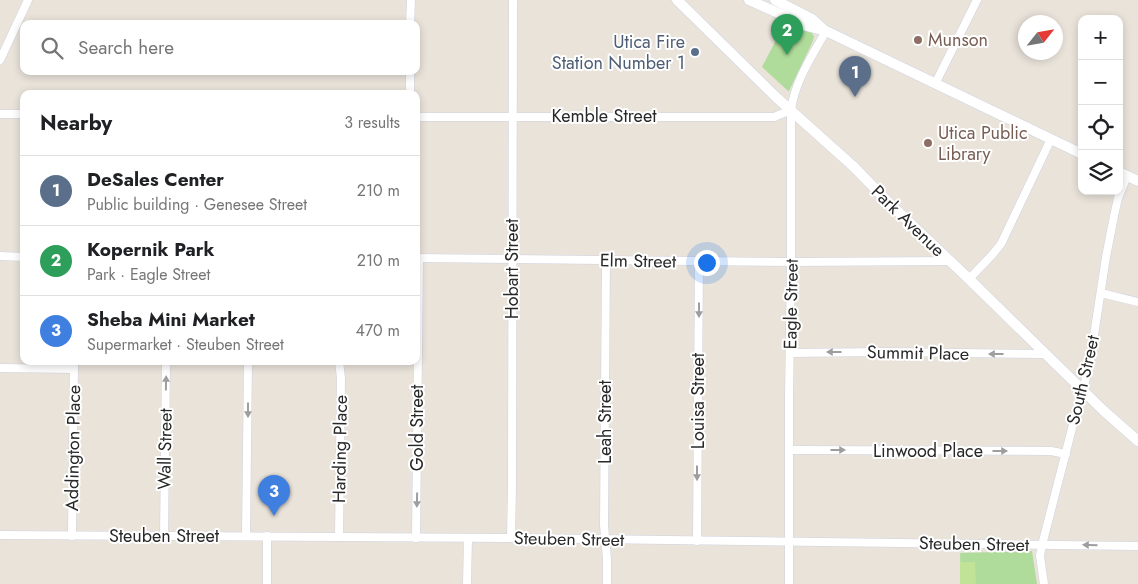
<!DOCTYPE html>
<meta charset="utf-8">
<style>
:root{--surface:#fff;--page:#f6f6f6;--text:#202124;--muted:#757577;--line:#e0e0e0;--accent:#b45309}
body{margin:0;font-family:Jost,sans-serif;background:var(--page);color:var(--text)}
.controls{position:absolute;right:15px;top:15px;display:grid;overflow:hidden;border-radius:10px;box-shadow:0 2px 8px #0003}
.controls button{width:45px;height:45px;display:grid;place-items:center;padding:0;border:0;border-bottom:1px solid var(--line);background:var(--surface);color:var(--text);font:25px sans-serif}
.compass{position:absolute;left:1018px;top:15px;width:45px;height:45px;border-radius:50%;background:var(--surface);box-shadow:0 2px 8px #0003;rotate:59deg}
.you{position:absolute;left:706px;top:262px;width:18px;height:18px;margin:-12px;border:4px solid #fff;border-radius:50%;background:#1a73e8;box-shadow:0 0 0 8px #1a73e833}
.badge{display:grid;place-items:center;width:32px;height:32px;border-radius:50%;background:var(--accent);color:#fff;font-size:16px;font-weight:700}
.pin{position:absolute;translate:-50% -41px;filter:drop-shadow(0 1px 2px #0008)}
.pin::after{content:'';position:absolute;top:26px;width:18px;height:15px;background:inherit;clip-path:polygon(0 0,100% 0,50% 100%)}
.list{margin:0;padding:0;list-style:none}
h2{display:flex;justify-content:space-between;align-items:center;height:65px;margin:0;padding:0 20px;font-size:21px}
h2 small{font-size:16px;font-weight:400;color:var(--muted)}
.list li{display:grid;grid-template-columns:32px 1fr auto;gap:15px;align-items:center;box-sizing:border-box;height:70px;padding:0 20px;border-top:1px solid var(--line)}
.list b{display:block;font-size:19px;white-space:nowrap}
.list p{margin:0;font-size:16px;white-space:nowrap;color:var(--muted)}
.list em{font-size:16px;font-style:normal;color:var(--muted)}
.icon{flex:none;width:28px;height:28px;fill:none;stroke:currentColor;stroke-width:2;stroke-linecap:round;stroke-linejoin:round}
.map{position:relative;flex:none;width:1138px;height:584px;overflow:hidden}
.search{position:absolute;background:var(--surface);box-shadow:0 2px 8px #0003;left:20px;top:20px;width:400px;height:55px;display:flex;align-items:center;gap:12px;box-sizing:border-box;padding:0 18px;border-radius:10px;color:var(--muted);font-size:19px}
.panel{position:absolute;background:var(--surface);box-shadow:0 2px 8px #0003;left:20px;top:90px;width:400px;height:275px;border-radius:10px}
.map>svg:first-child{display:block}
</style>
<div class="map">
<svg width="1138" height="584" viewBox="0 0 1138 584">
<rect width="100%" height="100%" fill="#e9e3da"/>
<!-- green -->
<g fill="#afdc9a">
<polygon points="786,21 812,33 814,37 812,43 789,91 787,90 762,67"/>
<polygon points="1032,551 1037,584 961,584 960,553"/>
</g>
<!-- pitch -->
<polygon fill="#c0e397" points="960,562 975,562 976,584 960,584"/>
<g fill="none" stroke-linecap="round" stroke-linejoin="round">
<!-- street casing -->
<g stroke="#d0d2e0" stroke-width="9">
<g id="street">
<polyline points="410,24 411,0"/>
<polyline points="0,60 28,0"/>
<polyline points="935,84 977,0"/>
<polyline points="410,94 410,71"/>
<polyline points="0,114 24,114"/>
<polyline points="416,117 774,117 791,110"/>
<polyline points="0,256 24,257"/>
<polyline points="416,258 791,262 951,261"/>
<polyline points="606,261 604,525 607,559 607,584"/>
<polyline points="969,279 992,255 1001,244 1051,139"/>
<polyline points="1101,293 1138,302"/>
<polyline points="790,353 882,352 1045,354"/>
<polyline points="339,361 341,378 339,537"/>
<polyline points="0,368 74,369"/>
<polyline points="789,450 1051,451 1066,454"/>
<polyline points="0,535 511,538 1138,546"/>
<polyline points="72,536 74,361"/>
<polyline points="246,536 248,361"/>
<polyline points="164,537 166,361"/>
<polyline points="416,538 419,259"/>
<polyline points="511,538 512,485 513,0"/>
<polyline points="697,541 699,261"/>
<polyline points="267,584 267,536"/>
<polyline points="467,584 468,538"/>
<path d="M789,584v-186l2,-136v-152c4,-29 21,-54 35,-79"/>
<polyline points="1044,584 1040,556 1042,545 1077,409 1089,368 1106,257 1114,216 1118,198 1127,176"/>
</g>
</g>
<!-- secondary casing -->
<g stroke="#d0d2e0" stroke-width="11">
<g id="secondary">
<polyline points="677,0 777,98 854,167 891,205 969,279 1104,411 1138,441"/>
<polyline points="749,0 807,26 826,31 1082,154"/>
<polyline points="775,0 812,19 823,29"/>
<polyline points="1119,172 1138,181"/>
</g>
</g>
<!-- street -->
<use href="#street" stroke="#fff" stroke-width="8"/>
<!-- secondary -->
<use href="#secondary" stroke="#fff" stroke-width="10"/>
</g>
<!-- one-way arrows -->
<defs><path id="oneway-solid" d="M-6-.8H1V-3.2L6.5 0L1 3.2V.8H-6Z" transform="scale(1.25)"/></defs>
<g fill="#9e9e9e">
<use href="#oneway-solid" transform="translate(699 310) rotate(90)"/>
<use href="#oneway-solid" transform="translate(834 352) rotate(180)"/>
<use href="#oneway-solid" transform="translate(996 354) rotate(-180)"/>
<use href="#oneway-solid" transform="translate(166 383) rotate(-89)"/>
<use href="#oneway-solid" transform="translate(248 410) rotate(90)"/>
<use href="#oneway-solid" transform="translate(838 450)"/>
<use href="#oneway-solid" transform="translate(1000 451)"/>
<use href="#oneway-solid" transform="translate(697 473) rotate(90)"/>
<use href="#oneway-solid" transform="translate(417 500) rotate(91)"/>
<use href="#oneway-solid" transform="translate(1090 545) rotate(-179)"/>
</g>
<!-- markers -->
<g fill="#8d6e63" stroke="#fff" stroke-width="2">
<circle cx="918" cy="40" r="5"/>
<circle cx="928" cy="143" r="5"/>
</g>
<circle fill="#5c6f8a" stroke="#fff" stroke-width="2" cx="695" cy="52" r="5"/>
<g text-anchor="middle" dominant-baseline="central" stroke-width="4" stroke-linejoin="round" paint-order="stroke">
<!-- education labels -->
<g font-size="18" fill="#785e54" stroke="#fff" text-anchor="start">
<text x="928" y="40">Munson</text>
<text x="938" y="133">Utica Public<tspan x="938" dy="21">Library</tspan></text>
</g>
<!-- service labels -->
<g font-size="18" fill="#4e5e75" stroke="#fff" text-anchor="end">
<text x="685" y="42">Utica Fire<tspan x="685" dy="21">Station Number 1</tspan></text>
</g>
<!-- street labels -->
<g font-size="18" fill="#282828" stroke="#fff">
<text x="604" y="116">Kemble Street</text>
<text transform="translate(908 221) rotate(44)">Park Avenue</text>
<text transform="translate(638 261) rotate(1)">Elm Street</text>
<text transform="translate(512 269) rotate(-90)">Hobart Street</text>
<text transform="translate(791 304) rotate(-89)">Eagle Street</text>
<text transform="translate(918 353) rotate(1)">Summit Place</text>
<text transform="translate(1083 380) rotate(-77)">South Street</text>
<text transform="translate(698 401) rotate(-90)">Louisa Street</text>
<text transform="translate(605 422) rotate(-90)">Leah Street</text>
<text transform="translate(417 428) rotate(-90)">Gold Street</text>
<text transform="translate(73 448) rotate(-89)">Addington Place</text>
<text transform="translate(165 449) rotate(-89)">Wall Street</text>
<text transform="translate(340 449) rotate(-89)">Harding Place</text>
<text x="928" y="451">Linwood Place</text>
<text x="164" y="536">Steuben Street</text>
<text transform="translate(569 539) rotate(1)">Steuben Street</text>
<text transform="translate(974 544) rotate(1)">Steuben Street</text>
</g>
</g>
</svg>
<div class="controls">
<button>+</button>
<button>−</button>
<button><svg class="icon" aria-label="locate" viewBox="0 0 24 24"><circle cx="12" cy="12" r="6"/><path d="M12 2v4M12 18v4M2 12h4M18 12h4"/></svg></button>
<button><svg class="icon" aria-label="layers" viewBox="0 0 24 24"><path d="M12 4l9 5-9 5-9-5zM3 14l9 5 9-5"/></svg></button>
</div>
<svg class="compass" viewBox="-18 -18 36 36"><path d="M0-13l5 13h-10z" fill="#e53935"/><path d="M0 13l5-13h-10z" fill="#757577"/></svg>
<div class="you"></div>
<div class="pin badge" style="left:855px;top:97px;background:#5c6f8a">1</div>
<div class="pin badge" style="left:787px;top:55px;background:#2e9e5b">2</div>
<div class="pin badge" style="left:274px;top:516px;background:#3f7fe0">3</div>
<div class="search"><svg class="icon" aria-label="search" viewBox="0 0 24 24"><circle cx="10" cy="10" r="6"/><path d="M15 15l6 6"/></svg>Search here</div>
<section class="panel">
<h2>Nearby<small>3 results</small></h2>
<ul class="list">
<li><span class="badge" style="background:#5c6f8a">1</span><div><b>DeSales Center</b><p>Public building · Genesee Street</p></div><em>210 m</em></li>
<li><span class="badge" style="background:#2e9e5b">2</span><div><b>Kopernik Park</b><p>Park · Eagle Street</p></div><em>210 m</em></li>
<li><span class="badge" style="background:#3f7fe0">3</span><div><b>Sheba Mini Market</b><p>Supermarket · Steuben Street</p></div><em>470 m</em></li>
</ul>
</section>
</div>
